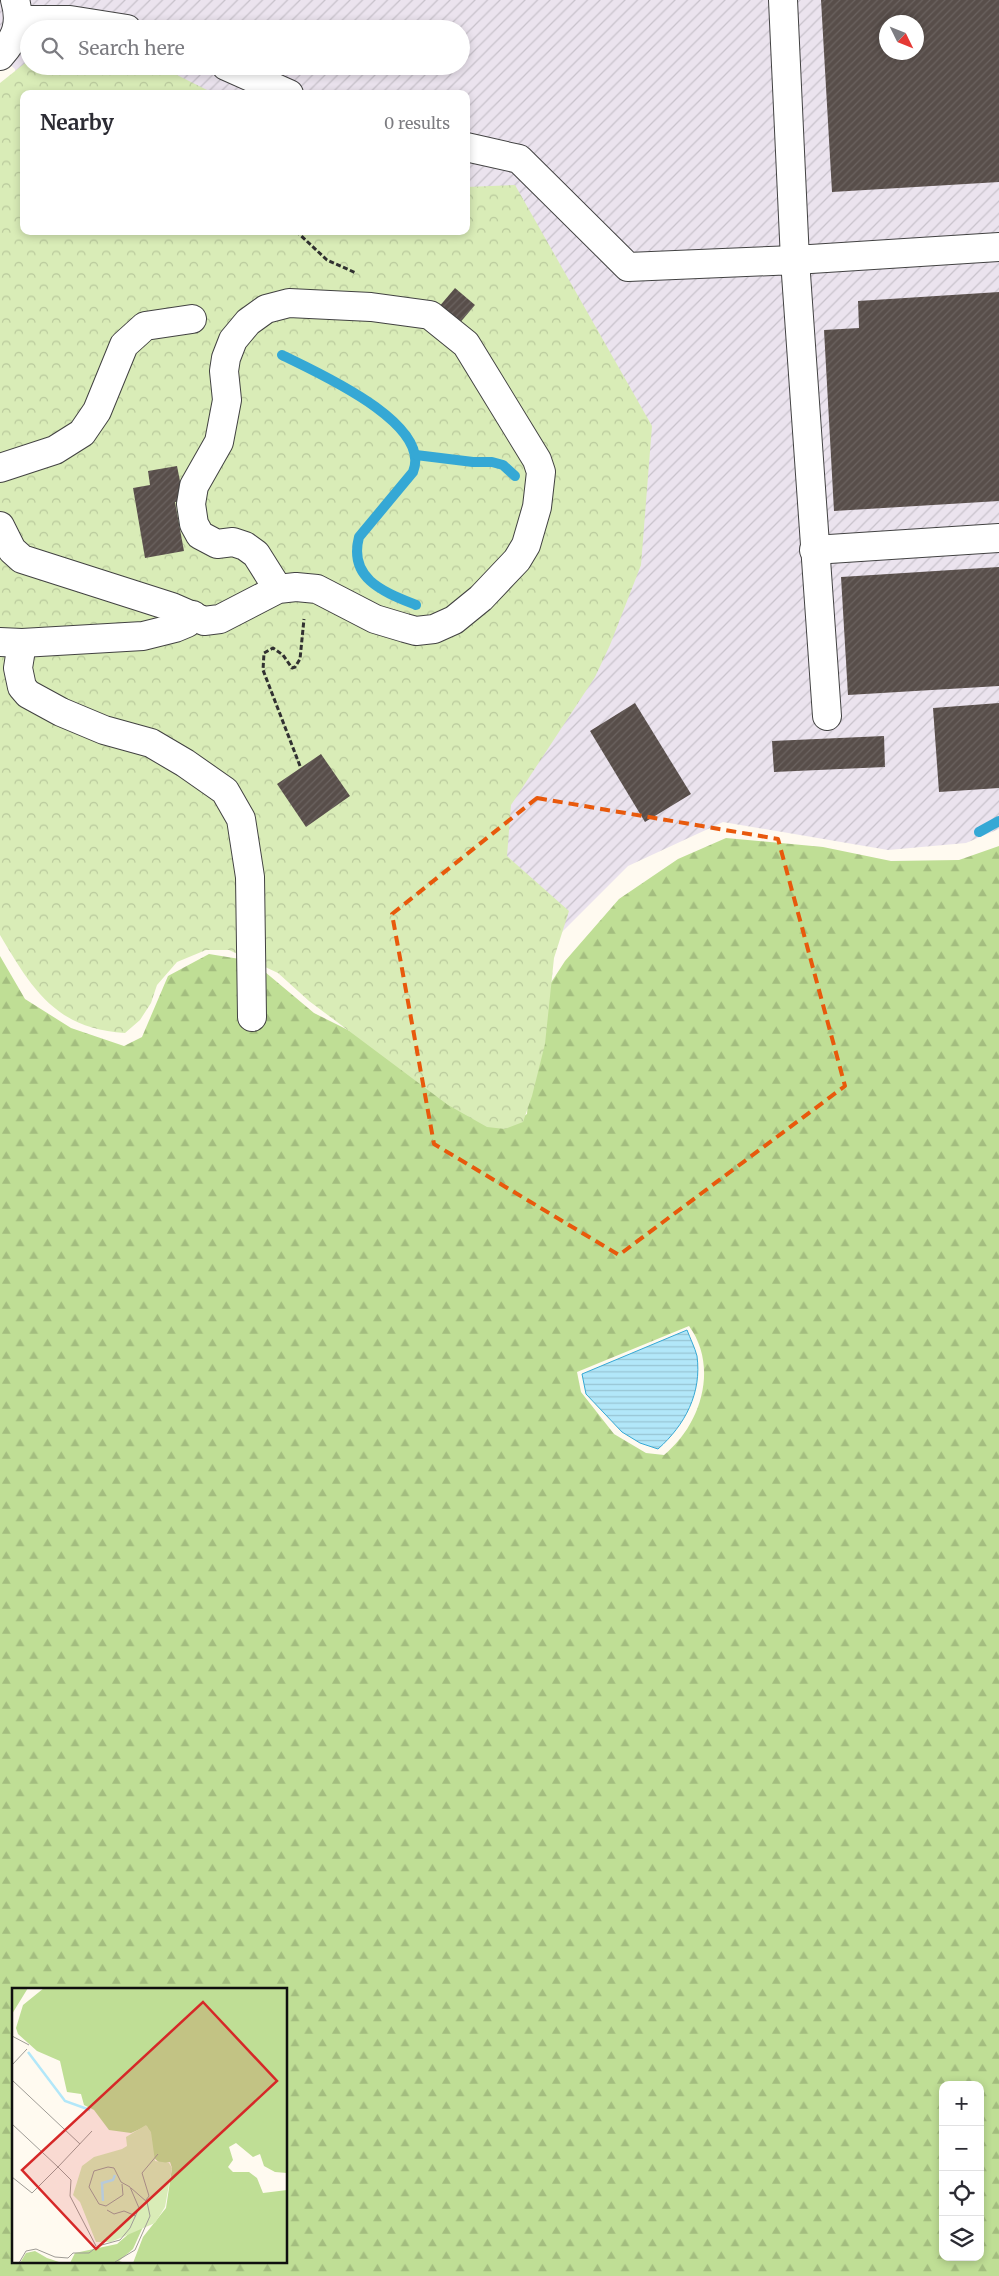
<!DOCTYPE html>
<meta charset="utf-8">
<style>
:root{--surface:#fff;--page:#f7f7f7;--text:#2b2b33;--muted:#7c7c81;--line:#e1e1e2}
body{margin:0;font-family:Merriweather,serif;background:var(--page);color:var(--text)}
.controls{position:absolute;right:15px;bottom:15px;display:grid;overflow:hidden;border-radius:10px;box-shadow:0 2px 8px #0003}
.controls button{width:45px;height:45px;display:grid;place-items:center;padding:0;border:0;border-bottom:1px solid var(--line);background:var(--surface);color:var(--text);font:25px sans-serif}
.compass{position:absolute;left:879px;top:15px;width:45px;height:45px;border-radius:50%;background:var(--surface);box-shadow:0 2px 8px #0003;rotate:133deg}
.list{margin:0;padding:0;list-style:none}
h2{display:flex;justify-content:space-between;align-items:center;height:65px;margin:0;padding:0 20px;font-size:21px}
h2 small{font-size:16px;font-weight:400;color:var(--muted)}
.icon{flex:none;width:28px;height:28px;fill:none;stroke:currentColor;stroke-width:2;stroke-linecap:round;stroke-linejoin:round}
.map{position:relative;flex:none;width:999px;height:2276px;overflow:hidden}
.search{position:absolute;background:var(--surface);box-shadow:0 2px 8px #0003;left:20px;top:20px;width:450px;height:55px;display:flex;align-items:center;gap:12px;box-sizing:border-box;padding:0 18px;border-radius:28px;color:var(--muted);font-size:19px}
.panel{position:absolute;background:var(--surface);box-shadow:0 2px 8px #0003;left:20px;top:90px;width:450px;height:145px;border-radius:10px}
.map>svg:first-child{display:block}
</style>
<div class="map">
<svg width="999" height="2276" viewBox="0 0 999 2276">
<defs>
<pattern id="industrial-furrows" width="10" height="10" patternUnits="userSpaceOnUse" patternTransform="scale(1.25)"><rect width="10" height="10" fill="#ebe3ee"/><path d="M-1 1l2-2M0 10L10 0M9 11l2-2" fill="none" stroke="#c8c2cb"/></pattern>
<pattern id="forest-firs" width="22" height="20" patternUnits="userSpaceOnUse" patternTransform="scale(1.25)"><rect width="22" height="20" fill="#bfde95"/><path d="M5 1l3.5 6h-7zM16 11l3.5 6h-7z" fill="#a3bd7f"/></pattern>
<pattern id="park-crowns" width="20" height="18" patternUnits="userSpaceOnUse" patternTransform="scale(1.25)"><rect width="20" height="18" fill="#d9ecb7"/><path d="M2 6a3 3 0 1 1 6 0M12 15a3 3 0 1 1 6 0" fill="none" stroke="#b9c99c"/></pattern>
<pattern id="water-rules" width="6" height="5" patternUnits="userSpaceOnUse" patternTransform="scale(1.25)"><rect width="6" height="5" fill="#b2e7f9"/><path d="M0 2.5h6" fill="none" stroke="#98c5d4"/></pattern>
<pattern id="building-hatch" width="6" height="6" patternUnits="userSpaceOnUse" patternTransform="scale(1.25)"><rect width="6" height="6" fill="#584e4a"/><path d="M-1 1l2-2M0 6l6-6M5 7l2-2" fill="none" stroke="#6b6360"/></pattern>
</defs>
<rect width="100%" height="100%" fill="#fffaf0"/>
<!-- industrial -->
<path fill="url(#industrial-furrows)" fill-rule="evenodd" d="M0,0h999v829l-33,14 -78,7 -165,-28 -95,44 -81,81 -68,21 -13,-737v-137h-442v79l-9,-104 -15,-13zM886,22h30v30h-30zM29,29h432v37h-432z"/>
<!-- forest -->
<path fill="url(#forest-firs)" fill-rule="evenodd" d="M726,838l97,9 68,14 68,-1 40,-14v1430h-999v-1320l25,43 46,29 53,18 18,-9 26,-61 41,-22 43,7 62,52 56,28 143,83 14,-10 3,-38 15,-84 20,-31 54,-62 59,-40zM689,1326c30,41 12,99 -25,129l-18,-2 -32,-19 -33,-42 -4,-20zM14,1990h272v272h-272zM943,2085h37v172h-37z"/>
<!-- park -->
<path fill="url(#park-crowns)" d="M29,60v6h130l56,28h-191v137h442v-44l49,-2 137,241 -11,139 -31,80 -15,32 -84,128 -4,51 62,55 -15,47 -9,86 -13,52 -9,26 -18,7 -18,-2 -39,-22 -139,-104 -31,-28 -49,-23h-23l-29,12 -20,23 -6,18 -11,17 -15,13c-69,-4 -93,-44 -125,-98v-852z"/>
<!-- water -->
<path fill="url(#water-rules)" stroke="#35a8d5" d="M687,1330c3,8 8,18 10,26 5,37 -12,69 -39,93l-18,-6 -18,-11 -36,-38 -4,-20z"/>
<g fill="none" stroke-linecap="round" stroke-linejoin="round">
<!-- stream -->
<g stroke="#35a8d5" stroke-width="10">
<path d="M282,355c34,17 151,68 131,117l-54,65c-11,42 25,55 57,68"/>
<polyline points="416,455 473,462 492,462 503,465 515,476"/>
<polyline points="979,832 999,821"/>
</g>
</g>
<!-- building -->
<g fill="url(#building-hatch)" fill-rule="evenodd">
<path d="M821,0h178v182l-167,10zM886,22h30v30h-30z"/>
<polygon points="455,288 475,305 458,325 438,308"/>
<polygon points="999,292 999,501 834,511 824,330 859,328 858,301"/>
<polygon points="177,466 184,501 175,502 184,551 145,558 133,488 150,485 148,471"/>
<polygon points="999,567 999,686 848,695 841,577"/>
<polygon points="635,703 691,794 645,822 590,731"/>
<polygon points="999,703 999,788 939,792 933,708"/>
<polygon points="884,736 885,767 774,772 772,741"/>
<polygon points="321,754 350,796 306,827 277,784"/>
</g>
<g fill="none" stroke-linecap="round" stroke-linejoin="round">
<!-- minor casing -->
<g stroke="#424242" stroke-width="30">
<g id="minor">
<polyline points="783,0 795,260 999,247"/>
<polyline points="20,20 70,20 127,29"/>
<path d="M0,56c16,-18 22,-32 15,-56"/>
<polyline points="226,66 289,94"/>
<polyline points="466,147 519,159 628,267 795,260 827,716"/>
<polyline points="0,468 55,450 82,433 97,411 124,345 145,326 192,319"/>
<polyline points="0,526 12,550 22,559 172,607 204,621 220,619 278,589 296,587 317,589 375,619 405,628 416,631 434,629 454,620 481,598 517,560 526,545 537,507 541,472 537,460 466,344 430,315 371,307 289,303 266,309 248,322 233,340 226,358 224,371 227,400 219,442 194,486 191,504 194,524 200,535 217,544 233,542 245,546 256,554 278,589"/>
<polyline points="814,550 999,538"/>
<polyline points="0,642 22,643 143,636 175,628 187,623 193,615"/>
<polyline points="22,643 18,668 22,687 28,694 61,712 104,730 151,743 185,763 225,791 241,819 250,877 252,1017"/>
</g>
</g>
<!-- path -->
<g stroke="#313131" stroke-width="3" stroke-dasharray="5 2.5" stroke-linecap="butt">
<polyline points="296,231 327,260 356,273"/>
<polyline points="300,766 263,670 264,653 273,648 283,655 292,668 295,667 300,659 304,619"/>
</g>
<!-- minor -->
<use href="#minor" stroke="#fff" stroke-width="28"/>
</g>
<!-- marked area -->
<path fill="none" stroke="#e8590c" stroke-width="4" stroke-dasharray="10 6" stroke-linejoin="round" d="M537,798l241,41 67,247 -226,169 -185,-111 -42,-230z"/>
<!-- overview -->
<g transform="translate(12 1988)">
<rect width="275" height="275" fill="#fffaf0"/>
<path d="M0,0h16l-16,26zM32,0h243v185l-12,-1 -11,-6 -4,-12 -7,3 -17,-14 -7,4 4,13 -5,7 5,5h16l8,6 6,15 24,-3v73h-154l10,-26 23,-29 6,-40 -2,-6 -9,2 -7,-6 -7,-32 -16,7 -22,-3 -15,-20 -10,-5 -3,-11 -14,-2 -7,-31 -23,-10 -19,-17 -2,-6 7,-23zM135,230l-14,31 -14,12 6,2h-55l5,-10 42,-9zM23,263l12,7 15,5h-42l6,-10z" fill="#bfde95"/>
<path d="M134,137l5,7 4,29 14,2 3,5 -7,39 -10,16 -44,19h-15l-16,-40 -7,-7 9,-29 12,-9 28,-8 5,-3 -1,-9z" fill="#d9ecb7"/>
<path fill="none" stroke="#b2e7f9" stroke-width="2.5" d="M16,64l37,49 25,9M91,213l-1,-18 11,-3 2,-5"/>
<path fill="none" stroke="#9f9c96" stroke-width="1" d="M0,48l17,9M0,77l15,-16M0,92l68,64M0,136l46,43 -26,26 -20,-16M80,143l-34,36 13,13 -1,16 26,50M134,212l3,-4 -7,-23 16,-19M95,222l7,4 10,-3 12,5M103,274l20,-12 15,-34 -3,-14 -16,-14M7,275l7,-12 10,-2 19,8 13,1 5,-5h16l9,-7 22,-6 10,-12 9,-20 -9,-21 -9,-5 -7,-14 -6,-1 -14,4 -5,16 10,17 7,2 17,-11 -1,-11"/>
<path fill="#d62828" fill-opacity="0.15" stroke="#d62828" stroke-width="2.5" d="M191,14l74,79 -181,168 -74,-79z"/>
<rect width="275" height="275" fill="none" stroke="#0f0f0f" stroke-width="2.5"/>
</g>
</svg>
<div class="controls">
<button>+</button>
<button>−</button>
<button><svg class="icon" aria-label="locate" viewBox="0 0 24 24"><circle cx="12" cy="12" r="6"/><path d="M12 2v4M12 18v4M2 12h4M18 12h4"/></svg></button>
<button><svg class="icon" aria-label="layers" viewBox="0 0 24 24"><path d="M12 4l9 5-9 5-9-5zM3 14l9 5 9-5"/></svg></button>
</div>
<svg class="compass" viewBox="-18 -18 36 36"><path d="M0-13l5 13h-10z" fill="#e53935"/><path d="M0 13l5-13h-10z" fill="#7c7c81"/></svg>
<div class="search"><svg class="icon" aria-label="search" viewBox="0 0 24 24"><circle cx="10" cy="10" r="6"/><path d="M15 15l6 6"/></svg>Search here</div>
<section class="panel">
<h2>Nearby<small>0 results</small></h2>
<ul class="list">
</ul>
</section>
</div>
